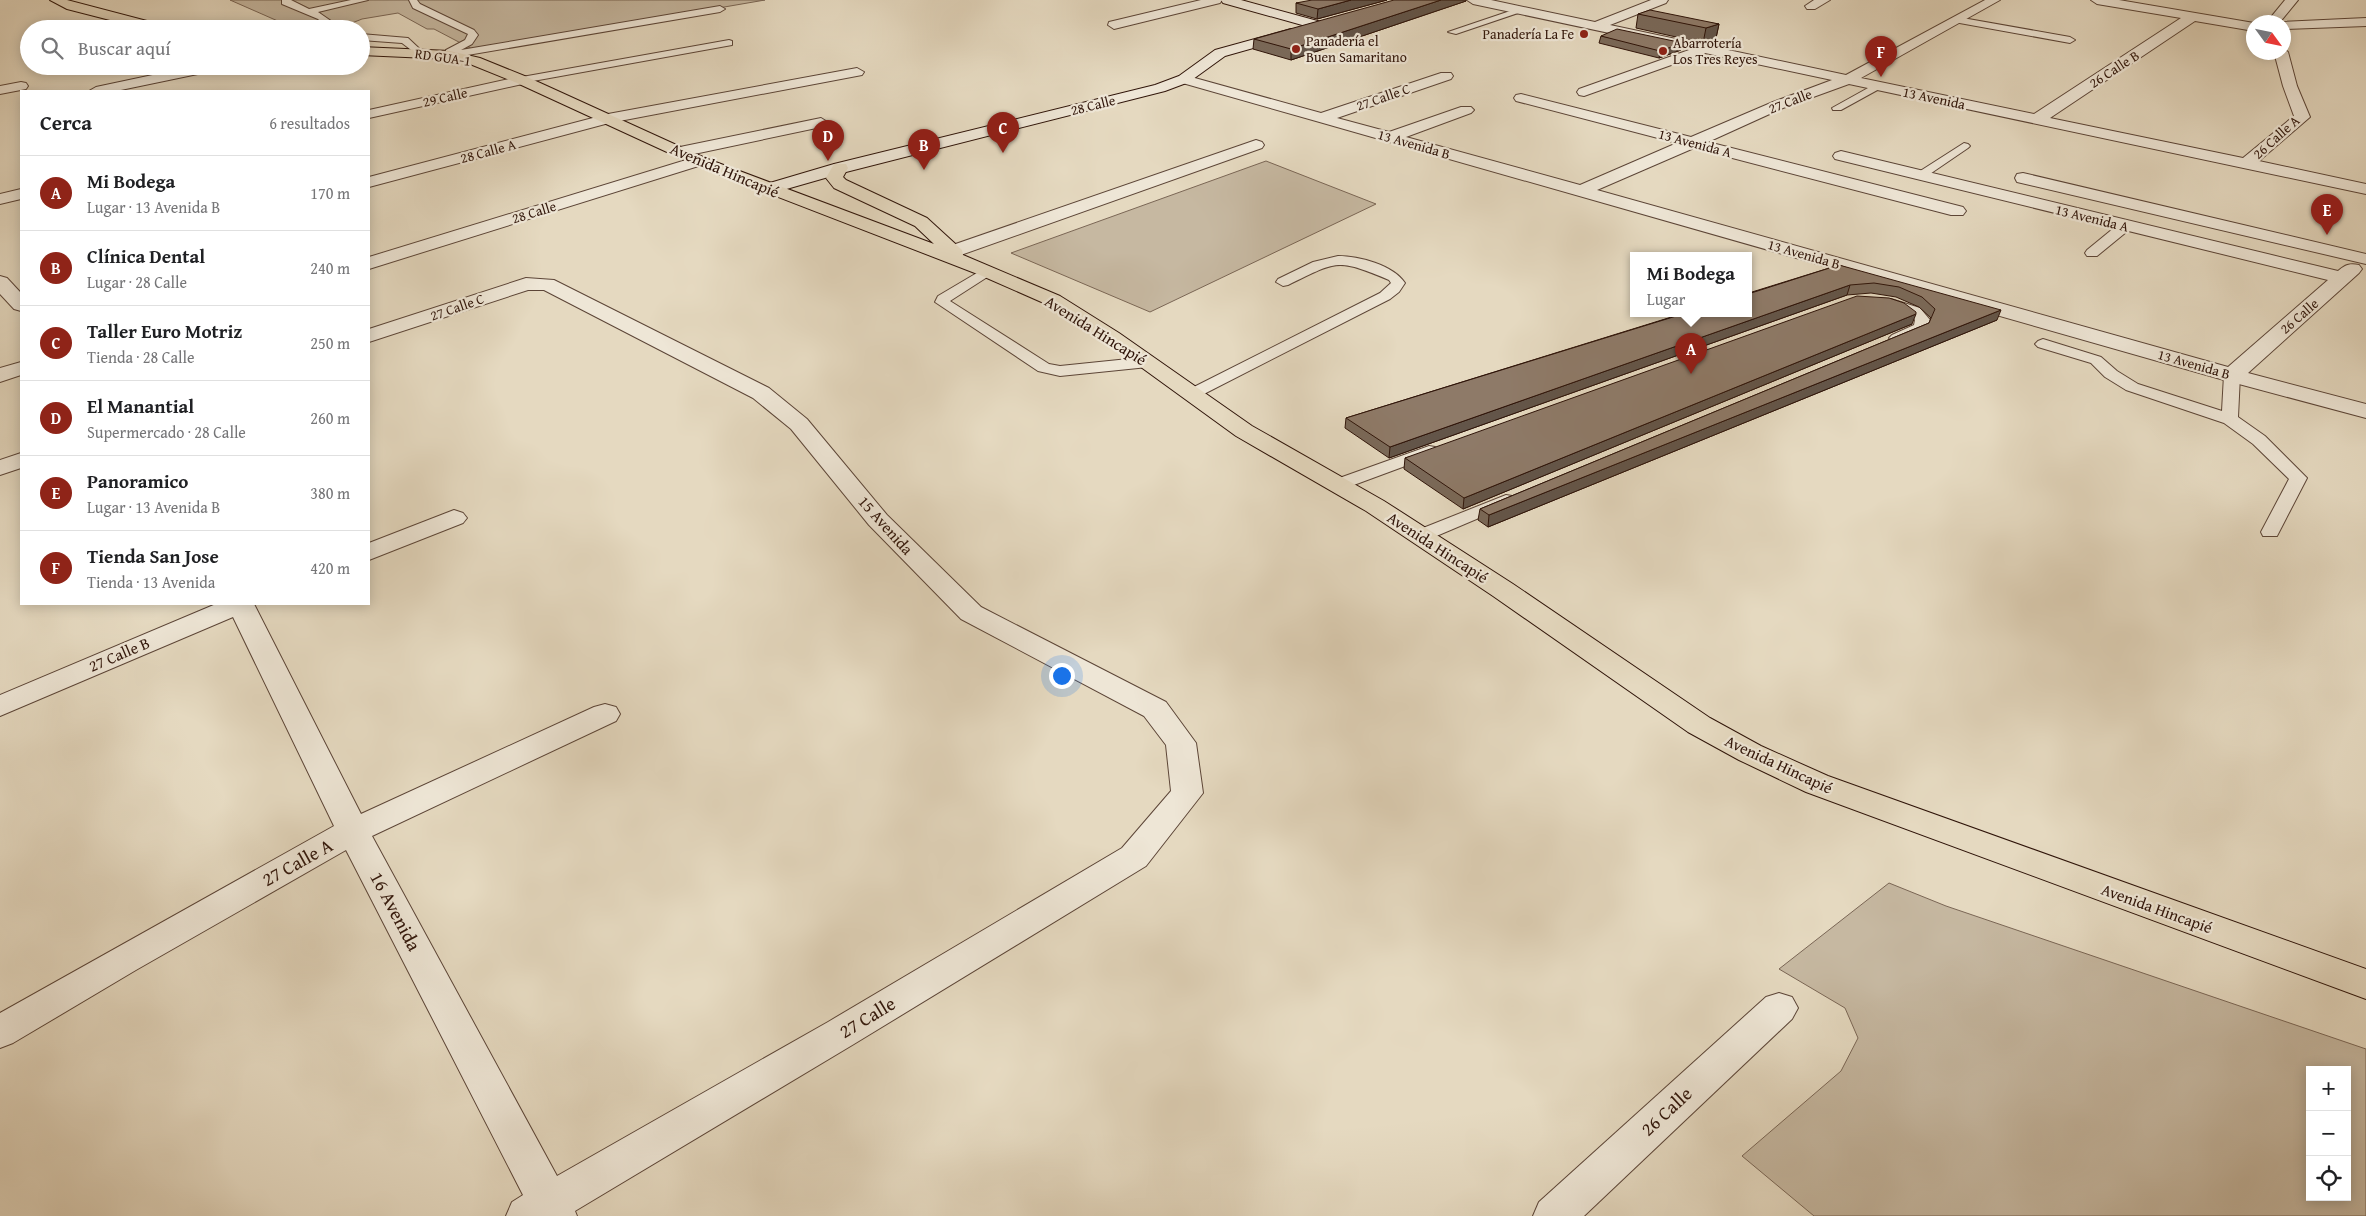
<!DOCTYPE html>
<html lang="es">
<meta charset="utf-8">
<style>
:root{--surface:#fff;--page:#f6f6f6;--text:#202124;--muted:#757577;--line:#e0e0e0;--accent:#8f2418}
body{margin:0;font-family:"Gentium Book Plus",serif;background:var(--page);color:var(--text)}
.controls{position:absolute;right:15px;bottom:15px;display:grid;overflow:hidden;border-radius:0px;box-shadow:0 2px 12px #0003}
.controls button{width:45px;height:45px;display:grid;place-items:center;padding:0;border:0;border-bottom:1px solid var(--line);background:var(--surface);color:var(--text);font:25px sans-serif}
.compass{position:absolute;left:2246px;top:15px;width:45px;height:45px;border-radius:50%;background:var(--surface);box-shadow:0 2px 12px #0003;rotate:123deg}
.you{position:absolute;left:1061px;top:675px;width:18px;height:18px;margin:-12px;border:4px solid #fff;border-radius:50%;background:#1a73e8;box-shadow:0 0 0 8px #1a73e833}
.badge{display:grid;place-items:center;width:32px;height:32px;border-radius:50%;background:var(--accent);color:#fff;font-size:16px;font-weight:700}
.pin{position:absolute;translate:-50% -41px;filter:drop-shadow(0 1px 2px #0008)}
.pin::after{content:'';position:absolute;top:26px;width:18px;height:15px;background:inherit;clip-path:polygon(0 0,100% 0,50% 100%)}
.popup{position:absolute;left:1630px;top:252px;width:122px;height:65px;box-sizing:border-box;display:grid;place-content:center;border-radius:0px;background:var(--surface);filter:drop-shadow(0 1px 4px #0005);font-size:16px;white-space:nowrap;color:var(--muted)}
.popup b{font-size:19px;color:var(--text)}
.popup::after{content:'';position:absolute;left:50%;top:100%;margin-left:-10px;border:10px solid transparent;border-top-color:var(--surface)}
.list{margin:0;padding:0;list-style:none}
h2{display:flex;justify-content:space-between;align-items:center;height:65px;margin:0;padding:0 20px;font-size:21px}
h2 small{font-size:16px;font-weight:400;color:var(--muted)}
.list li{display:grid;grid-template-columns:32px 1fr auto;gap:15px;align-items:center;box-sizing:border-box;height:75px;padding:0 20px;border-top:1px solid var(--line)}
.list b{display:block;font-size:19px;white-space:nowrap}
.list p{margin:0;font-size:16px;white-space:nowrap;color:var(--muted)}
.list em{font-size:16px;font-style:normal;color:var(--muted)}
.icon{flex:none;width:28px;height:28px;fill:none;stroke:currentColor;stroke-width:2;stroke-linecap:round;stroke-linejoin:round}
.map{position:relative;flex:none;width:2366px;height:1216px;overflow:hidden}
.search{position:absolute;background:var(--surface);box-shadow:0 2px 12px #0003;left:20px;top:20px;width:350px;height:55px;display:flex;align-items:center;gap:12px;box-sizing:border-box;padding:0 18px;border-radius:28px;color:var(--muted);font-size:19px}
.panel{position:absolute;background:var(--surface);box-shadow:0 2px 12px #0003;left:20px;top:90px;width:350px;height:515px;border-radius:0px}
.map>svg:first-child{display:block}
</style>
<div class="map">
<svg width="2366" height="1216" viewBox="0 0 2366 1216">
<rect width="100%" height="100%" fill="#e5d9c0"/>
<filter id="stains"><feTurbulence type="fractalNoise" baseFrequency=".004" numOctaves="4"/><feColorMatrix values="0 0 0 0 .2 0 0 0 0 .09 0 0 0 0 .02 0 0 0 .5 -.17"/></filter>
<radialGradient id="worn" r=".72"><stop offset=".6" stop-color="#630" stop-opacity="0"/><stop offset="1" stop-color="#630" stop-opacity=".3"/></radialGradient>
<!-- green -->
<g fill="#c6b8a1" stroke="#7a6655" fill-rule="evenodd">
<polygon points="230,0 765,0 474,50 434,29 427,29 398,13 362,19 342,27 296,29"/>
<polygon points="1266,161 1376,204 1150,312 1011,253"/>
<path d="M1889,883l57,23 420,143v167h-552l-72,-60 99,-85 17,-33 -13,-30 -66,-39zM2310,1070h37v127h-37z"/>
</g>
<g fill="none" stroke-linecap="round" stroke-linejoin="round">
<!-- lane casing -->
<g stroke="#5c4537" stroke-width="2">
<g id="lane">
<polygon points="282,0 291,0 309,9 351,0 368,0 318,12 331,21 332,29 322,29 323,24 318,19 282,4"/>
<polygon points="409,0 417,0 420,4 474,30 478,35 472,44 461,50 720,6 725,9 720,12 450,58 445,55 446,50 465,40 468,34 413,8"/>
<polygon points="1519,8 1527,10 1456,34 1448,32"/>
<polygon points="1957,17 2070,37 2075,40 2070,43 1954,22 1954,18"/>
<polygon points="361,34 408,38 424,53 419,56 402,43 361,40"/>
<polygon points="729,40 732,41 732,45 522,83 517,80 522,77"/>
<polygon points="1877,83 1882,86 1881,88 1841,110 1833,110 1832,108"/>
<polygon points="1964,143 1968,144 1970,146 1968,148 1924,178 1920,179 1914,175"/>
<polygon points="2125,222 2132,226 2130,229 2097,256 2087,256 2085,253 2087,250 2120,223"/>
<path d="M1338,256c21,0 55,9 67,27l-6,9 -9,7 -192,98h-12l-2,-3 2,-3 194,-98 11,-10 -2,-3c-53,-22 -51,-19 -101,5l-5,1 -7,-4 2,-3 35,-17z"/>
<polygon points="987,267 992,268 994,271 992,274 950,301 1049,364 1060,366 1148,357 1156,362 1148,367 1060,376 1038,371 935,302 938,296"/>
<polygon points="1891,299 1920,308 1930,320 1925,331 1902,341 1892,341 1889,338 1892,335 1914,325 1915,320 1910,314 1886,306 1884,303"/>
<polygon points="2043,339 2101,357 2117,371 2138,384 2222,411 2224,375 2226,372 2238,372 2240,375 2238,417 2265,436 2307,478 2277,536 2263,536 2261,532 2289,479 2253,444 2224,423 2126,390 2105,377 2091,363 2038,347 2035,344 2038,341"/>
<polygon points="1429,446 1435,447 1438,451 1435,455 1343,489 1331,489 1328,485 1331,481"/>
<polygon points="1506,495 1512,496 1515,500 1512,504 1427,540 1413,540 1411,536 1413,532"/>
</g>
</g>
<!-- street casing -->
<g stroke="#5c4537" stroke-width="2">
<g id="street">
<polygon points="1201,0 1222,0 1220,3 1114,29 1108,25 1109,22"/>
<path d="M1467,0h24l104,22 56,-22h17l-2,3 -56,22 236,50 139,-75h15l-139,78 173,36 147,-96 -84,-14 -6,-4h28l135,23v8l-59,-10 -145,97 193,40 51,-42 -11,-30 -9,-34h10v-3l4,3 9,34 13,31 -51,44 107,23v10l-517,-110 -66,24 -75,34 255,65 3,4 -3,4h-12l-257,-67 -97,42 631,177 100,-87 -493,-121 -2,-3 2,-3 6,-2 497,120c7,-6 11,-8 21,-6l3,4 -3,4 -111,100 118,31v14l-142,-38 -908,-259 -137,-39 -2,-3 7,-4 137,38 120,-40h10l2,3 -2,3 -114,39 52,14 72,-25h10l3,3 -3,3 -65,24 174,48 97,-42 -161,-42 -2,-3 2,-3 5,-1 170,43 82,-35 59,-22 -127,-27 -121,43 -5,-1 -2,-3 2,-3 110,-39 -216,-46z"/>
<polygon points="1814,0 1830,0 1815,9 1807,9 1805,6"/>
<polygon points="2285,0 2298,0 2280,22 2366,18 2366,26 2284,29 2284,22 2267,22"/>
<polygon points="195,66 224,66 217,70 116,91 89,91 96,87"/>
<polygon points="857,68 864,72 862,75 609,123 369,187 369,177 608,114"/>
<polygon points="522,76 529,80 527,83 369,118 369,110"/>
<polygon points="21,82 26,83 28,86 26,89 0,94 0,86"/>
<polygon points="821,118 829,123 826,126 680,157 674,155 672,152 674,149 680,147"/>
<polygon points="1256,140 1262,142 1264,145 1262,148 958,256 944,256 942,252 944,248"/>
<polygon points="699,156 705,158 707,161 705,164 369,269 369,257"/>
<polygon points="2023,173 2366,254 2366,264 2017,182 2015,178 2017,174"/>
<polygon points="21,189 21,199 0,204 0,194"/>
<polygon points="0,276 7,278 21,293 21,311 14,309 0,294"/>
<polygon points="526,278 554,280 769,388 807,419 887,515 981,607 1166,702 1196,743 1203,793 1146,866 854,1044 575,1211 577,1216 506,1216 512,1202 523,1195 346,850 136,970 13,1043 0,1048 0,1013 334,826 233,617 0,716 0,695 216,604 254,604 361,814 594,707 605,704 616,707 620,714 616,721 372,836 557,1176 828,1022 1122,848 1171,791 1166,745 1144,716 961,619 869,525 791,429 753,398 544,290 528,290 369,342 369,329"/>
<polygon points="21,362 21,375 0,382 0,368"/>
<polygon points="21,453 21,468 0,475 0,460"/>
<polygon points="454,510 463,513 467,518 463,523 369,560 369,543"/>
<polygon points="1779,993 1792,997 1798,1008 1792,1019 1584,1216 1533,1216 1539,1202 1766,997"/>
</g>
</g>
<!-- secondary casing -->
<g stroke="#2f1409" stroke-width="2">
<g id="secondary">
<polygon points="1221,0 1241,0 1325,23 1326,26 1320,30 1223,3"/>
<polygon points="1291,29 1298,33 1296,36 1225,56 1189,82 1165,91 846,172 769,194 763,193 760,189 763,185 834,164 1155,85 1179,76 1215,50"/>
</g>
</g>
<!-- primary casing -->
<g stroke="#2f1409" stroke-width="2">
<g id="primary">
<polygon points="50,0 67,0 166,26 167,29 145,29 67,9"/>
<polygon points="361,47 450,51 480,58 527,77 705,158 934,244 915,226 834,188 826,178 834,164 846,164 848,168 843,177 846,180 927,218 962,250 963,255 1060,296 1119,333 1252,426 1384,501 1513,584 1710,718 1761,746 1828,776 2366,969 2366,999 1806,792 1739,760 1688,732 1493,596 1366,511 1236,436 1105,341 1046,304 980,275 693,164 517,83 470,64 450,59 361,55"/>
</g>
</g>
<!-- lane -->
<use href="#lane" fill="#eee6d6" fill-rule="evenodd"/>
<!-- street -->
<use href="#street" fill="#eee6d6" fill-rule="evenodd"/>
<!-- secondary -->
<use href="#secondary" fill="#eee6d6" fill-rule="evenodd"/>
<!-- primary -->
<use href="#primary" fill="#e5d9c0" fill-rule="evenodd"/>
</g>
<!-- wall -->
<g fill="#7a6959" stroke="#2f1409">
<polygon points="1387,0 1317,19 1296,13 1296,3"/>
<polygon points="1466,1 1291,60 1253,49 1254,39"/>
<polygon points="1638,14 1719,24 1716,38 1703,43 1636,28"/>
<polygon points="1601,36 1681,50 1659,58 1599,43"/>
<polygon points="1839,265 1997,320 1488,527 1478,520 1480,509 1929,323 1931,318 1919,307 1896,297 1871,293 1847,295 1389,458 1345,428 1346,418"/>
<polygon points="1912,324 1463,509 1404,469 1405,458"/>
</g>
<!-- shaded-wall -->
<g fill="#635549" stroke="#2f1409">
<polygon points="1351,0 1387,0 1317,19 1318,9"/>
<polygon points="1441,0 1466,0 1466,1 1291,60 1291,49"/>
<polygon points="1719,24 1716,38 1703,43 1706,28"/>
<polygon points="1683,43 1681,50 1659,58 1660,51"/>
<polygon points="1850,285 1847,295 1389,458 1390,447"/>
<polygon points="2001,310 1997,320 1488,527 1489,515"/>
<polygon points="1916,314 1912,324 1463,509 1464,498"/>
</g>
<!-- building -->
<g fill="#8e7a68" stroke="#2f1409">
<polygon points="1312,0 1351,0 1318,9 1296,3"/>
<polygon points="1394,0 1441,0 1291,49 1254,39"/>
<polygon points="1650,10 1719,24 1706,28 1638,14"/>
<polygon points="1617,29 1683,43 1660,51 1601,36"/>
<polygon points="1839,265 2001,310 1489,515 1480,509 1929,323 1935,309 1922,297 1899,287 1874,283 1850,285 1390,447 1346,418 1686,313 1748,313 1748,294"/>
<polygon points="1857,296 1889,298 1904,303 1916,312 1916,314 1464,498 1405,458"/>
</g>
<!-- markers -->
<g fill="#8f2418" stroke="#eee6d6" stroke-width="2">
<circle cx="1584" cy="34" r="5"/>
<circle cx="1296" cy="49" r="5"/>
<circle cx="1663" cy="51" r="5"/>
</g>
<g text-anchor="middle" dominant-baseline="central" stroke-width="4.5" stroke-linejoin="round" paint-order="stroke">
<!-- far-poi labels -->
<g font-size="14" fill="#2f1409" stroke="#eee6d6" text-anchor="start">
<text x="1574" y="34" text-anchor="end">Panadería La Fe</text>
<text x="1306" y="41">Panadería el<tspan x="1306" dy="16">Buen Samaritano</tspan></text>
<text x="1673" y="43">Abarrotería<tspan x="1673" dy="16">Los Tres Reyes</tspan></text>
</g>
<!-- far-street labels -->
<g font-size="14" fill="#2f1409" stroke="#eee6d6">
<text transform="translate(443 57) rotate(8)">RD GUA-1</text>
<text transform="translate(2114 69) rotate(-33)">26 Calle B</text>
<text transform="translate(445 97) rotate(-13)">29 Calle</text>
<text transform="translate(1383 97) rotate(-19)">27 Calle C</text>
<text transform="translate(1934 98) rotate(12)">13 Avenida</text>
<text transform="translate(1790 101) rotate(-21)">27 Calle</text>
<text transform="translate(1093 105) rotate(-14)">28 Calle</text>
<text transform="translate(2276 137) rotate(-42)">26 Calle A</text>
<text transform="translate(1695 143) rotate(15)">13 Avenida A</text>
<text transform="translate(1414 144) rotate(16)">13 Avenida B</text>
<text transform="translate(488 151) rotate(-15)">28 Calle A</text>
<text transform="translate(534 212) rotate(-17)">28 Calle</text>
<text transform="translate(2092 218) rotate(14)">13 Avenida A</text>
<text transform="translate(1804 254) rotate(16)">13 Avenida B</text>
<text transform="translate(457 307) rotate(-19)">27 Calle C</text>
<text transform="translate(2299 316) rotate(-41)">26 Calle</text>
<text transform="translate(2194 364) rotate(16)">13 Avenida B</text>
</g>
<!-- street labels -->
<g font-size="16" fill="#2f1409" stroke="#eee6d6">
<text transform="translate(725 170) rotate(23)">Avenida Hincapié</text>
<text transform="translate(1096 330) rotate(32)">Avenida Hincapié</text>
<text transform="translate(886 525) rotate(48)">15 Avenida</text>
<text transform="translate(1438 547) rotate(33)">Avenida Hincapié</text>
<text transform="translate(119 654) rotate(-23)">27 Calle B</text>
<text transform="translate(1779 764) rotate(25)">Avenida Hincapié</text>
<text transform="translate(2157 908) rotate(20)">Avenida Hincapié</text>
</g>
<!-- near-street labels -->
<g font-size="19" fill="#2f1409" stroke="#eee6d6">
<text transform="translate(297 862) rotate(-29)">27 Calle A</text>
<text transform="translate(396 911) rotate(62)">16 Avenida</text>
<text transform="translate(867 1017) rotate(-31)">27 Calle</text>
<text transform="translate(1666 1111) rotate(-43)">26 Calle</text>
</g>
</g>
<rect width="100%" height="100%" filter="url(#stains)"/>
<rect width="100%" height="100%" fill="url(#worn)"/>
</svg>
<div class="controls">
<button>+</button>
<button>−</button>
<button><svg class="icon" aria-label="locate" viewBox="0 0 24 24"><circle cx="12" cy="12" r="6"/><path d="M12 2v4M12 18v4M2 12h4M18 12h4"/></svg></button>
</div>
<svg class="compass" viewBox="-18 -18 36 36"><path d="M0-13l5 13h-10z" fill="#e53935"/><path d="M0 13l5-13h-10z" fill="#757577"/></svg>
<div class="you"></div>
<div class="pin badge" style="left:1691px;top:374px">A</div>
<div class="popup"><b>Mi Bodega</b>Lugar</div>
<div class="pin badge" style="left:924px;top:170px">B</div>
<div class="pin badge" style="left:1003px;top:153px">C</div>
<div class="pin badge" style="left:828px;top:161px">D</div>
<div class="pin badge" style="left:2327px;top:235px">E</div>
<div class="pin badge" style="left:1881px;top:77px">F</div>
<div class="search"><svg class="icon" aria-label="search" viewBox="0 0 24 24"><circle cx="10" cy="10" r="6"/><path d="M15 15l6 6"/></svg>Buscar aquí</div>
<section class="panel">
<h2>Cerca<small>6 resultados</small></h2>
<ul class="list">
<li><span class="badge">A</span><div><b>Mi Bodega</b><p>Lugar · 13 Avenida B</p></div><em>170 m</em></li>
<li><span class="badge">B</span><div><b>Clínica Dental</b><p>Lugar · 28 Calle</p></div><em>240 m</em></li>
<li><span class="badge">C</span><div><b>Taller Euro Motriz</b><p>Tienda · 28 Calle</p></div><em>250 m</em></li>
<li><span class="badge">D</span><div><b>El Manantial</b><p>Supermercado · 28 Calle</p></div><em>260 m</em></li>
<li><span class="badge">E</span><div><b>Panoramico</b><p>Lugar · 13 Avenida B</p></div><em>380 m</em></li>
<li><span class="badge">F</span><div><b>Tienda San Jose</b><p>Tienda · 13 Avenida</p></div><em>420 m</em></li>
</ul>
</section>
</div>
